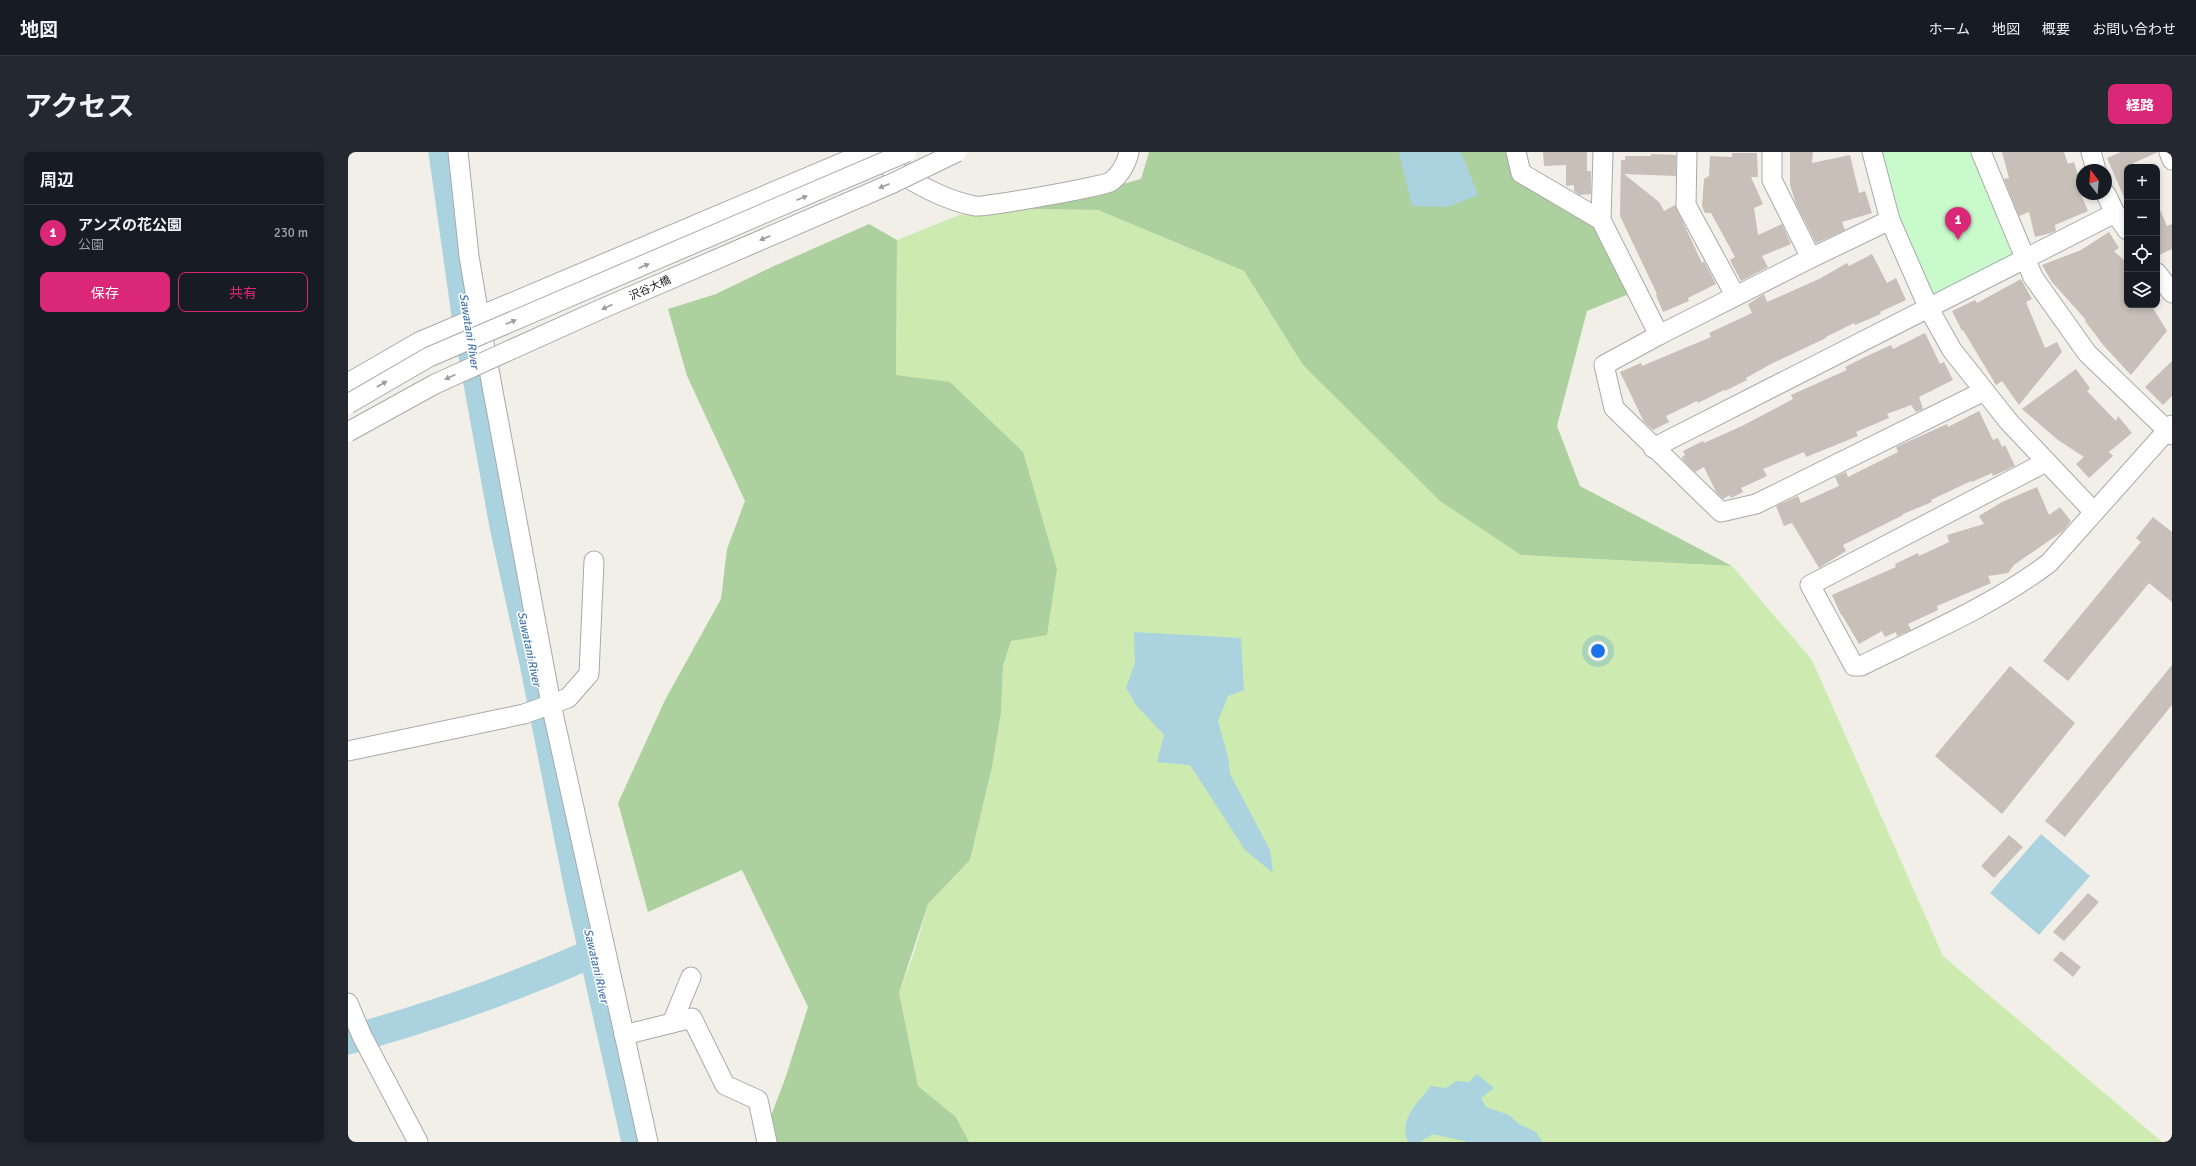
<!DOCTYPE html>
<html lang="ja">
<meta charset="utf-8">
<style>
body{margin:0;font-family:Signika,"Noto Sans JP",sans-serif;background:#242831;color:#f1f3f6}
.controls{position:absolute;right:12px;top:12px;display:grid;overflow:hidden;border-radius:8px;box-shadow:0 2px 6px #0003}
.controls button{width:36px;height:36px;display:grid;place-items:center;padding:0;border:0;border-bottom:1px solid #363941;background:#171b24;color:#f1f3f6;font:20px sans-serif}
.compass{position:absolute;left:1728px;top:12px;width:36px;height:36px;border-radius:50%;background:#171b24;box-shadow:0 2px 6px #0003;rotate:344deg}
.you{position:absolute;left:1250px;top:499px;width:14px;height:14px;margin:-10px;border:3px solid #fff;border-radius:50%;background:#1a73e8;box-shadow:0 0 0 6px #1a73e833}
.badge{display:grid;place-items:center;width:26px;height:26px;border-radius:50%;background:#db2777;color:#fff;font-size:13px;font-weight:700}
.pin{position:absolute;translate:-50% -33px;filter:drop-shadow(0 1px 2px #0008)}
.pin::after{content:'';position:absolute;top:21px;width:14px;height:12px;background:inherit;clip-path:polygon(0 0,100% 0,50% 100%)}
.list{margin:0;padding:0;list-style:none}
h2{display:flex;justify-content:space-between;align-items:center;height:52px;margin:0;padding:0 16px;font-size:17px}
h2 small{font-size:13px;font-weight:400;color:#9ea1a6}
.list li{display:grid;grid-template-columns:26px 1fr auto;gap:12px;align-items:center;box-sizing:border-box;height:56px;padding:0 16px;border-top:1px solid #363941}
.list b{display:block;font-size:15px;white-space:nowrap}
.list p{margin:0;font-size:13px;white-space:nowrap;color:#9ea1a6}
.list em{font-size:13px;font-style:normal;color:#9ea1a6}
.actions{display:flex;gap:8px;padding:12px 16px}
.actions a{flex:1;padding:9px 0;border:1px solid #db2777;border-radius:8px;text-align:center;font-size:14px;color:#db2777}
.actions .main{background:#db2777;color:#fff}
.icon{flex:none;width:22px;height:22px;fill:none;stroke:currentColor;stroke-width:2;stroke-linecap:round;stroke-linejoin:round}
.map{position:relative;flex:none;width:1824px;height:990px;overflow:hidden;border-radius:8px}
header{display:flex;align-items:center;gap:24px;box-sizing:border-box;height:56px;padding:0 20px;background:#171b24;border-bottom:1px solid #363941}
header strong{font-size:19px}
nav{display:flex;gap:22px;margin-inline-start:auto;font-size:14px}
.intro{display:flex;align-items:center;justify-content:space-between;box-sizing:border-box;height:96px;padding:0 24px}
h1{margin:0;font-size:28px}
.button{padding:10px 18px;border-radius:8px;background:#db2777;color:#fff;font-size:14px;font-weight:700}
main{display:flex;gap:24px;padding:0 24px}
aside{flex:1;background:#171b24;border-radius:8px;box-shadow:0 2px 6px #0003}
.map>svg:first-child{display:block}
.grass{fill:#cdebb0}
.forest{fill:#add19e}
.park{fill:#c8facc}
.water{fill:#aad3df}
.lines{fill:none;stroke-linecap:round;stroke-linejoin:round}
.river{stroke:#aad3df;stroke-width:29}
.building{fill:#c7bfb8}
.minor-casing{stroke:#a9a9a9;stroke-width:21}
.minor{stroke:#fff;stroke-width:19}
.minor-bridge-casing{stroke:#a9a9a9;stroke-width:21;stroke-linecap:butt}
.minor-bridge{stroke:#fff;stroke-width:19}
.oneway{fill:#9c9c9c}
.labels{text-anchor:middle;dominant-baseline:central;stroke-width:3;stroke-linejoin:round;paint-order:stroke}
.street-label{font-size:11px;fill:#222;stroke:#fff}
.water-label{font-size:12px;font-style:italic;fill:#4a7aab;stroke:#fff}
</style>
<header>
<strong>地図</strong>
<nav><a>ホーム</a><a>地図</a><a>概要</a><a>お問い合わせ</a></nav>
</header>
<div class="intro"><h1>アクセス</h1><a class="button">経路</a></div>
<main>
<aside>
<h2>周辺<small></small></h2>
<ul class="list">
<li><span class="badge">1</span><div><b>アンズの花公園</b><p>公園</p></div><em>230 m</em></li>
</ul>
<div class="actions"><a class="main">保存</a><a>共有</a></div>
</aside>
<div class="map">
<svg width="1824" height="990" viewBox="0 0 1824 990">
<rect width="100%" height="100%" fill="#f2efe9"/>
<path class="grass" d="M682 57 750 58 896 119 955 213 1173 403 1384 414 1464 508 1595 804 1814 990H621L608 965 570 935 551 841 566 801 580 752 622 708 644 615 653 561 655 514 663 489 548 223 549 88 611 63Z"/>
<g class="forest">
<path d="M801 0H1161L1245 74 1281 142 1239 159 1209 274 1232 334 1384 414 1173 403 1092 349 955 213 896 119 750 58 682 57 793 27Z"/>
<path d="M521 72 549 88 548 223 602 230 675 300 709 417 699 483 663 489 655 514 653 561 644 615 622 708 580 752 551 841 570 934 608 965 621 990H413L437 927 460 855 394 718 300 760 270 651 317 548 373 447 379 397 397 349 339 224 320 157 368 142 426 114Z"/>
</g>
<path class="park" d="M1524 0H1633L1678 107 1581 157Z"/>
<g class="water">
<path d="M1051 0H1113L1130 43 1099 55 1064 54Z"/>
<path d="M786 480 893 486 896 538 880 544 870 569 880 605 882 622 922 698 925 721 897 698 842 613 809 610 816 583 788 553 778 536 787 511Z"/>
<path d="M1693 682 1742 724 1691 783 1642 741Z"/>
<path d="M1129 922 1146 936 1133 946 1138 955 1161 963 1171 972 1188 980 1194 990H1120L1085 982 1072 990H1060C1050 967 1070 951 1083 934L1098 936 1108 929 1121 930Z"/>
</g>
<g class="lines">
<g class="river">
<path d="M95 0 119 170 156 374 186 511 231 737 288 990"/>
<path d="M0 888C84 865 165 836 245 801"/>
</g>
</g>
<g class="building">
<path d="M1195 0H1239V19H1243V42L1231 43 1226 39V33L1218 34V13L1196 14Z"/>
<path d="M1442 0H1465L1464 11 1502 3 1511 41 1517 39 1524 61 1494 70 1497 78 1468 91 1448 52 1442 33Z"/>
<path d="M1654 0H1716L1720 12 1726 10 1732 30 1729 33 1740 59 1707 73 1708 79 1703 81 1687 85 1681 60 1671 64 1656 27 1661 26Z"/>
<path d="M1773 0H1810L1779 14V52L1759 6Z"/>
<path d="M1384 1H1409L1410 25H1403L1415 52 1406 56 1410 83 1434 72 1443 92 1414 104 1420 115 1393 129 1382 108 1387 105 1363 61H1357L1354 54 1356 27 1361 24 1362 4 1384 5Z"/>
<path d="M1303 2 1328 3V24L1276 22 1311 50 1316 59 1327 53 1354 111 1356 109 1368 132 1340 146 1341 149 1315 160 1308 143 1309 142 1272 64 1273 8H1277V4H1303Z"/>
<path d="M1809 51 1819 74 1824 72V97L1809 104Z"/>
<path d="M1761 80 1771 96 1766 99 1779 111V153H1803L1819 179 1783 223 1756 194 1737 169 1738 168 1704 130 1694 113 1733 98Z"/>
<path d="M1524 102 1539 131 1548 126 1558 148 1532 160 1533 162 1507 173 1506 171 1478 185V186L1423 212 1398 226 1399 228 1377 239 1376 238 1350 251 1349 249 1318 264 1321 270 1305 278 1296 270 1272 220 1293 211 1294 214 1363 185 1361 181 1404 161 1400 152 1416 142 1419 150 1471 127 1499 111 1501 114Z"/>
<path d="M1673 127 1684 147 1678 150 1697 196 1709 190 1714 200 1671 253 1654 229 1648 233 1615 178 1614 179 1604 159 1627 148 1629 151Z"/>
<path d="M1577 181 1592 212 1596 210 1605 228 1571 245 1575 257 1568 260 1563 253 1539 262 1541 266 1508 280 1510 284 1458 305 1456 300 1415 317 1419 324 1393 336 1395 340 1383 346 1382 343 1375 347 1368 340 1356 315 1347 320 1335 308 1334 305 1337 303 1335 299 1355 289 1356 291 1394 274 1445 247 1443 243 1499 218 1497 215 1519 204 1543 193 1545 197Z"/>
<path d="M1824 209V244L1815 253 1797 235Z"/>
<path d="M1728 217 1742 236 1739 239 1768 269 1770 264 1784 281 1761 300 1765 304 1741 326 1728 312 1736 305 1710 288 1674 257Z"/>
<path d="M1631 259 1645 288 1650 286 1654 295 1657 293 1667 314 1645 324 1644 321 1624 330 1623 329 1583 348 1584 350 1555 362V363L1495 393 1498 399 1471 416 1444 371 1436 374 1428 354 1450 344 1453 351 1491 334 1487 325 1498 320 1500 325 1550 300 1548 295 1599 272 1600 275Z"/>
<path d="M1689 335 1701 363 1712 355 1723 369 1715 379 1666 413 1660 421 1640 424 1643 431 1589 454 1590 458 1560 472 1563 478 1549 484 1548 480 1537 485 1534 479 1511 492 1494 463H1493L1484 443 1548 415 1547 412 1570 401 1571 404 1601 390 1599 383 1636 372 1631 364 1654 350Z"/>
<path d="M1805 365 1824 380V450L1801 431 1720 529 1695 509 1793 390 1788 386Z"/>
<path d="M1824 513V553L1717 685 1697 669Z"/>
<path d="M1662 514 1727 571 1654 662 1587 604Z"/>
<path d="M1661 683 1675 695 1646 726 1633 714Z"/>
<path d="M1740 741 1751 750 1716 789 1705 780Z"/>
<path d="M1713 799 1733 815 1725 825 1705 808Z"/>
</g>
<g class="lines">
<defs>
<g id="minor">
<path d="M110 0 121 104 131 164 203 552 300 990"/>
<path d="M1168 0 1173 21 1253 68 1311 183 1256 213 1266 256 1373 360 1408 352 1636 239"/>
<path d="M1339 0 1338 53 1387 143"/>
<path d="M1424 0V28L1463 106 1542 68"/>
<path d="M1524 0 1542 68 1581 157 1604 198 1661 270 1746 360"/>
<path d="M1633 0 1685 125 1739 201 1824 283"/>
<path d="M1743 0 1748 18"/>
<path d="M1821 0 1824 8"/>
<path d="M523 4C555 23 589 47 627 54 635 56 756 34 762 30 772 24 779 10 781 0"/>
<path d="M1758 42 1767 61 1779 78"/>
<path d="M1253 68 1255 0"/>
<path d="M1809 121 1824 141"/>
<path d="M1311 183 1463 106"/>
<path d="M0 231 71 190 517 1"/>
<path d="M1305 296 1767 61"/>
<path d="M1698 310 1462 433 1506 514H1513C1577 482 1644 454 1701 411L1824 273"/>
<path d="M0 599 176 562 220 546 241 522 246 409"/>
<path d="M0 851 14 884 70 990"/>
<path d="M324 871 343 825"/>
<path d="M276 883 344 866 377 933 410 948 419 990"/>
</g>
</defs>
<use href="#minor" class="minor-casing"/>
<use href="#minor" class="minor"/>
<defs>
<g id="minor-bridge">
<path d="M0 252 81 205 559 0"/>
<path d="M0 280 87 232 251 158 545 31 609 0"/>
</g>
</defs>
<use href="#minor-bridge" class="minor-bridge-casing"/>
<use href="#minor-bridge" class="minor-bridge"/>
</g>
<defs><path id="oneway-solid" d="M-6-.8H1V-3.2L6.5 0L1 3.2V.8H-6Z"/></defs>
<g class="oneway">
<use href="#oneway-solid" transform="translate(536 34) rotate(157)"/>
<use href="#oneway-solid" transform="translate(454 46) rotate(-23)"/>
<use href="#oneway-solid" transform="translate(417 86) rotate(157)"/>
<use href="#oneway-solid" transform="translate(296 114) rotate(-23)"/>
<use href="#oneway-solid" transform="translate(259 155) rotate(156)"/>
<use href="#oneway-solid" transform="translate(163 170) rotate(-23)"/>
<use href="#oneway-solid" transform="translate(102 225) rotate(156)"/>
<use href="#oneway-solid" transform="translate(34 232) rotate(-30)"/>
</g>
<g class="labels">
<g class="street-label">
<text transform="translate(302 136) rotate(-24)">沢谷大橋</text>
</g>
<g class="water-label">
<text transform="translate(121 179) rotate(81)">Sawatani River</text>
<text transform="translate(181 497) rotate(78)">Sawatani River</text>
<text transform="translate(248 814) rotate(77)">Sawatani River</text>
</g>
</g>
</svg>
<div class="controls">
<button>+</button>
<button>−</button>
<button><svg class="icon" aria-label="locate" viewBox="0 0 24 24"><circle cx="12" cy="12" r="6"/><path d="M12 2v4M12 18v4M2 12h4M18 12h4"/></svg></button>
<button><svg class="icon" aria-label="layers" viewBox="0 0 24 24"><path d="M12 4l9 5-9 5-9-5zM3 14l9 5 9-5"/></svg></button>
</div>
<svg class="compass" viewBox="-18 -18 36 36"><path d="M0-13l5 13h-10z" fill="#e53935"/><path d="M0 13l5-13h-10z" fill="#9ea1a6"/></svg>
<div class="you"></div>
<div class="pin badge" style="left:1610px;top:88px">1</div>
</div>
</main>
